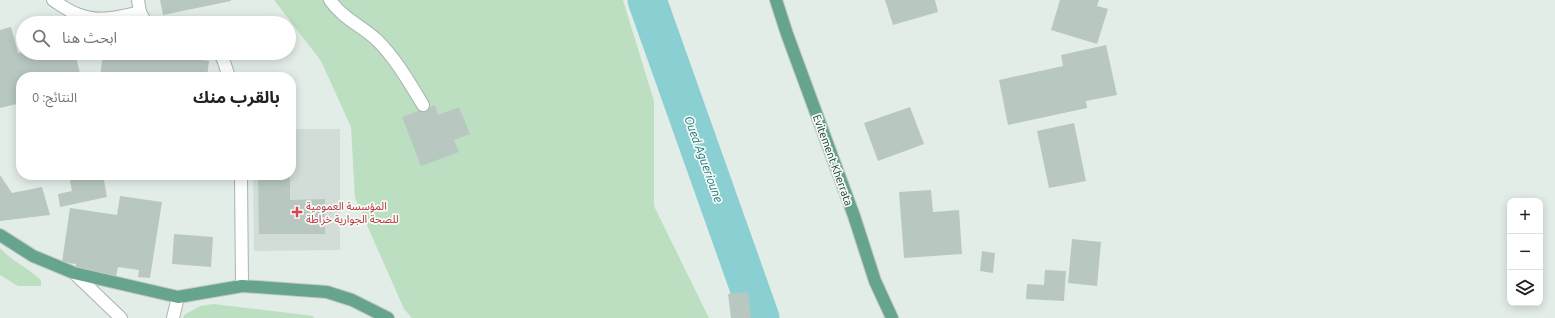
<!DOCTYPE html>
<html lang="ar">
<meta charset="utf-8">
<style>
body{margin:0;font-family:Ubuntu,"Noto Sans Arabic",sans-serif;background:#f2f2f2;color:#222;direction:rtl}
.controls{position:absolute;right:12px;bottom:12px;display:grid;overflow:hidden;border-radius:8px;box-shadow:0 2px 10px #0003}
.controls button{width:36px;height:36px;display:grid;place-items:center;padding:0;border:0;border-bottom:1px solid #e0e0e0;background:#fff;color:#222;font:20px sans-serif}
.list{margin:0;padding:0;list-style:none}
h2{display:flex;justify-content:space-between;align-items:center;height:52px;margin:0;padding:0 16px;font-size:17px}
h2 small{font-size:13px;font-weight:400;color:#767676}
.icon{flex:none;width:22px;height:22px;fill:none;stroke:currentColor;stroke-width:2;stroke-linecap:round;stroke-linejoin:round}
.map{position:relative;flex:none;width:1555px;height:318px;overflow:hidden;direction:ltr}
.search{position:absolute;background:#fff;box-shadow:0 2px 10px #0003;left:16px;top:16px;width:280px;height:44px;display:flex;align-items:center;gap:10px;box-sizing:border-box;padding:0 14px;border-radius:22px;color:#767676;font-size:15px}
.panel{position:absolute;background:#fff;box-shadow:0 2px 10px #0003;left:16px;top:72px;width:280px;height:108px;border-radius:16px;direction:rtl}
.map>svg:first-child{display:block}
.built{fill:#d1ddd6}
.green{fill:#bcdfc1}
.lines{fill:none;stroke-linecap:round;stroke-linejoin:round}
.river{stroke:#8ad0d3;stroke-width:39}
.building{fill:#b8c8c0}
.minor-casing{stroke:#a5b5ae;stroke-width:14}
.major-casing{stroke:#c1c9c6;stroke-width:14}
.minor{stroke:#fff;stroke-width:12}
.major{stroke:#67a48d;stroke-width:12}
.health-dot{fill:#e0444e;stroke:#f4faf6;stroke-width:1.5}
.labels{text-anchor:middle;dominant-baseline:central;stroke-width:3.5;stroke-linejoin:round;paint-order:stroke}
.street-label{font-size:11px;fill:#223f34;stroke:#f4faf6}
.health-label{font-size:11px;fill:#be3a42;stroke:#f4faf6;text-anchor:start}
.water-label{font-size:12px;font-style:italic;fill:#1b777d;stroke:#f4faf6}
</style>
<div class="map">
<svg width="1555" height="318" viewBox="0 0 1555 318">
<rect width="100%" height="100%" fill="#e3ede8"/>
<path class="built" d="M299 129H340V250L254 251 253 175H291V131Z"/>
<g class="green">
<path d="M274 0H623L654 101V206L709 318H412L404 309 355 198 351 127 321 61Z"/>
<path d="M0 248C12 261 28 268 41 280V286H18L0 275Z"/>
<path d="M213 304 314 316 313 318H183L184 315 200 306Z"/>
</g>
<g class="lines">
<path class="river" d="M647 0 760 318"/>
</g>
<g class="building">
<path d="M160 0H231V1L163 15Z"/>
<path d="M885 0H935L938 12 893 25Z"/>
<path d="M1060 0H1099L1097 6 1108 9 1097 44 1051 30Z"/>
<path d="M11 27 18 53 23 52V53H75L81 77H21V103L0 108V30Z"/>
<path d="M1106 45 1117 95 1086 101 1087 108 1008 125 999 80 1063 66 1061 55Z"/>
<path d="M103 53H157L209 61 207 77H100Z"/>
<path d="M435 105 438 115 459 107 470 134 454 140 459 152 421 166 402 117Z"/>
<path d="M910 107 924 144 878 161 864 123Z"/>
<path d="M1074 123 1086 181 1049 188 1037 131Z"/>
<path d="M0 175 12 193 42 187 50 215 0 221Z"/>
<path d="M69 175H103L107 197 60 207 58 194 72 191Z"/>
<path d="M174 175H194V179Z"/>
<path d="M258 175H290V200L325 199V234H259Z"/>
<path d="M931 190 933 212 959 210 962 254 904 258 899 192Z"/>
<path d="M120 196 162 202 150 278 138 277 139 270 118 267 116 277 75 270 76 264 62 262 70 208 117 215Z"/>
<path d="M174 234 213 237 211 267 172 264Z"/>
<path d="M1072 239 1101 242 1097 286 1068 283Z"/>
<path d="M982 251 995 253 993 273 980 271Z"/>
<path d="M1045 270 1066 271 1064 301 1026 299 1027 284 1044 285Z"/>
<path d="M748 292 751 318H731L728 294Z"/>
</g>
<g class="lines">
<defs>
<g id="minor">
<path d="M53 0C61 5 68 11 77 14 98 23 120 17 140 12"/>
<path d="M138 0 140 12 146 23"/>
<path d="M330 0C342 18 362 26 377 40 396 59 409 82 423 105"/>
<path d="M219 53 223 59 229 77"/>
<path d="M241 175 242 286"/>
<path d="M74 273 121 318"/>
<path d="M173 318 178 297"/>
</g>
<g id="major">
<path d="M776 0 787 34 854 216 875 281 892 318"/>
<path d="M0 235 33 256 74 273 178 297 242 286 327 292 352 300 388 318"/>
</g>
</defs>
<use href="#minor" class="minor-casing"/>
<use href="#major" class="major-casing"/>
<use href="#minor" class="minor"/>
<use href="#major" class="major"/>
</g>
<path class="health-dot" d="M295 206h4v4h4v4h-4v4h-4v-4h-4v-4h4z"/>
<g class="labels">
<g class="street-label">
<text transform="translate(833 160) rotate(70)">Evitement Kherrata</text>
</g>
<g class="health-label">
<text x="306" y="206">المؤسسة العمومية<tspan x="306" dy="13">للصحة الجوارية خراطة</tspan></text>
</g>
<g class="water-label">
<text transform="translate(704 159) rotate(70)">Oued Aguerioune</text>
</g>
</g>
</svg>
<div class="controls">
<button>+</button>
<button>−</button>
<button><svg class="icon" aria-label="layers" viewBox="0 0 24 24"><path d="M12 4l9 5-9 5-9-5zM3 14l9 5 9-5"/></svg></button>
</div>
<div class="search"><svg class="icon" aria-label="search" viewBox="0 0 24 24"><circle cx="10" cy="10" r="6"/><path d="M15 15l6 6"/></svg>ابحث هنا</div>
<section class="panel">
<h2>بالقرب منك<small>النتائج: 0</small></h2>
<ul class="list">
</ul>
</section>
</div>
